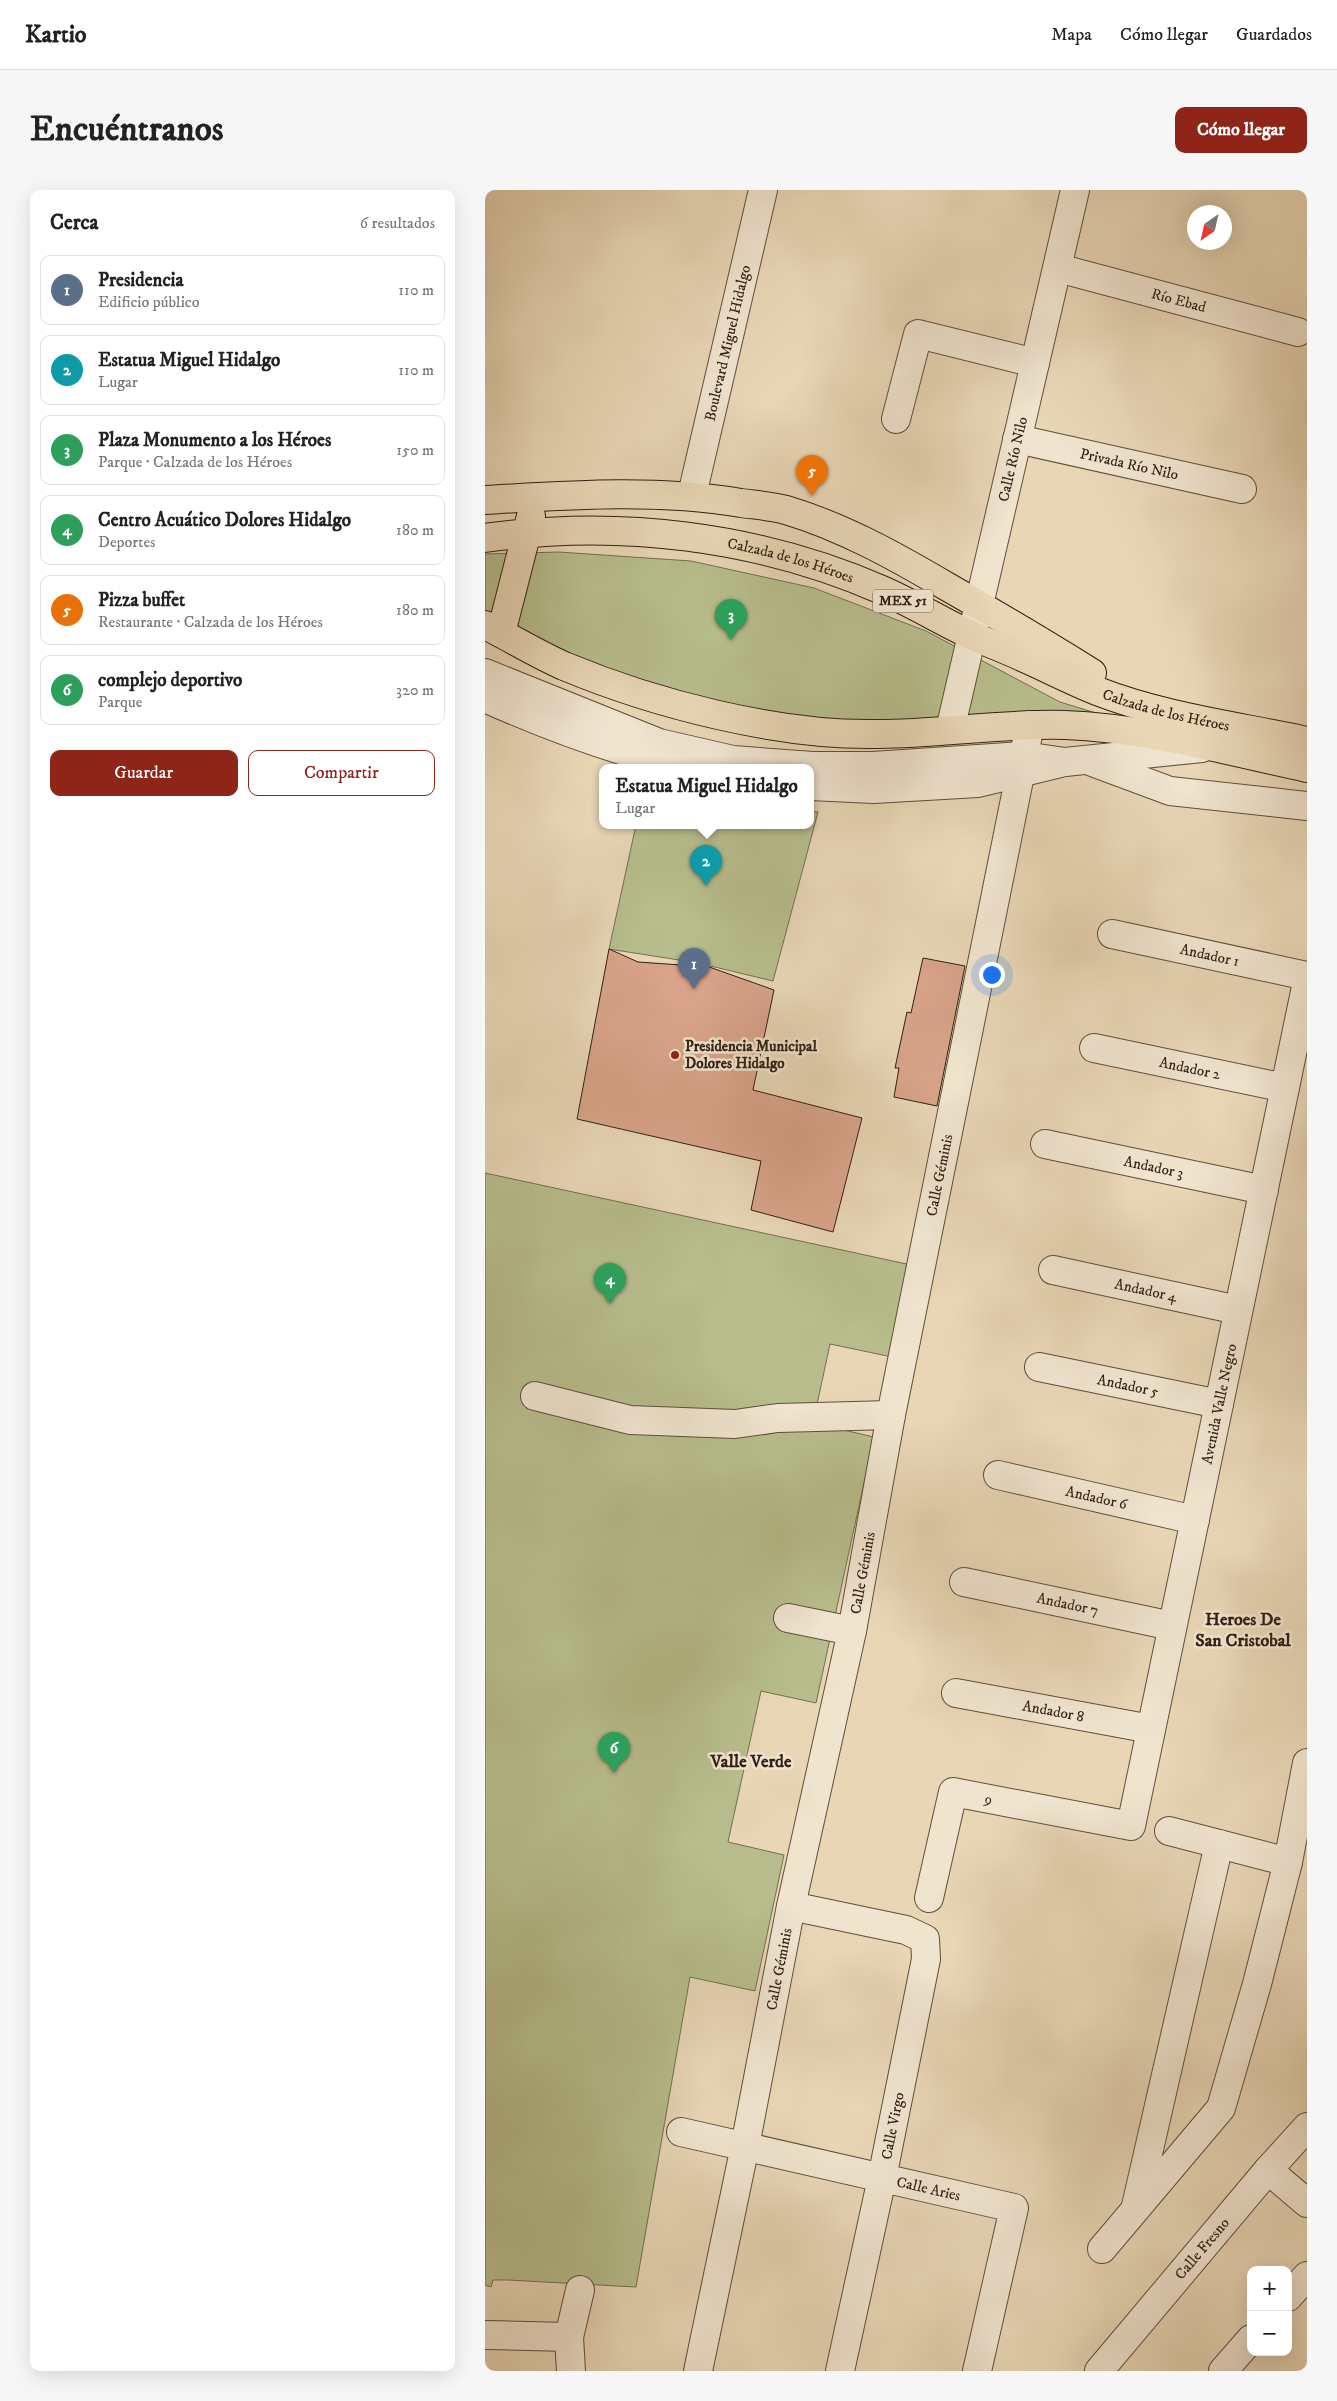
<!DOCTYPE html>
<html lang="es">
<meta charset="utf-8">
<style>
body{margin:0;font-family:"IM FELL DW Pica",serif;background:#f6f6f6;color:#222}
.controls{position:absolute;right:15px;bottom:15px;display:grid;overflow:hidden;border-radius:10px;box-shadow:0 5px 20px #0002}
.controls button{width:45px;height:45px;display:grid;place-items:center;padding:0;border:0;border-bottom:1px solid #e0e0e0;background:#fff;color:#222;font:25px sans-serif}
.compass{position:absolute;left:702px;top:15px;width:45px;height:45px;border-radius:50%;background:#fff;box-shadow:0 5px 20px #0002;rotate:214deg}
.you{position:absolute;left:506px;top:784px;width:18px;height:18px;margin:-12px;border:4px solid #fff;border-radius:50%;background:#1a73e8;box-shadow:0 0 0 8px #1a73e833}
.badge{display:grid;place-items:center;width:32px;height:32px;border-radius:50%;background:#8f2418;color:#fff;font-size:16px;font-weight:700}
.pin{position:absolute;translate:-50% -41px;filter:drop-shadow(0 1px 2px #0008)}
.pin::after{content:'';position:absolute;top:26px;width:18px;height:15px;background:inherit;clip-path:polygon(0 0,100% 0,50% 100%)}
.popup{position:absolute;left:114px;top:574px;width:215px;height:65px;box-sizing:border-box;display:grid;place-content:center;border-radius:10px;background:#fff;filter:drop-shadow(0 1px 4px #0005);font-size:16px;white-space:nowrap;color:#767676}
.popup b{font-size:19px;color:#222}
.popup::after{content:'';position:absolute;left:50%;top:100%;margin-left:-10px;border:10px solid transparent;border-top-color:#fff}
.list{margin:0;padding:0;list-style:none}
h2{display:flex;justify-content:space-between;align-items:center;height:65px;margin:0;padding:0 20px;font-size:21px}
h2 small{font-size:16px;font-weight:400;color:#767676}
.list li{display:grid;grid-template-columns:32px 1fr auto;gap:15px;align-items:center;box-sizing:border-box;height:70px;margin:0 10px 10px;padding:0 10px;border:1px solid #e0e0e0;border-radius:10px}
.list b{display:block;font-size:19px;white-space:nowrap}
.list p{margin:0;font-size:16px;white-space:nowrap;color:#767676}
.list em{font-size:16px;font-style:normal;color:#767676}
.actions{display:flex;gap:10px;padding:15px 20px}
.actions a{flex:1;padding:11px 0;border:1px solid #8f2418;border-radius:10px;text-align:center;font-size:18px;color:#8f2418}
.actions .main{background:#8f2418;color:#fff}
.map{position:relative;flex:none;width:822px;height:2181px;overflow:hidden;border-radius:10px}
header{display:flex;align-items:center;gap:30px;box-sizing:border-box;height:70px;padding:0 25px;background:#fff;border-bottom:1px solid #e0e0e0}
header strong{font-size:24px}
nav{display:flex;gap:28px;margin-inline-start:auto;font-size:18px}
.intro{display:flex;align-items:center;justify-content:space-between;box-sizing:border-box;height:120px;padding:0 30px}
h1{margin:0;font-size:35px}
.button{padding:12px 22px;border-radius:10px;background:#8f2418;color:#fff;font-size:18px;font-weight:700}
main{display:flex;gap:30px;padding:0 30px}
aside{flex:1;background:#fff;border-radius:10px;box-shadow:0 5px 20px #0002}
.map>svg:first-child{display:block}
.green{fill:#b7bd8c;stroke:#746e4f}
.building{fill:#d8a389;stroke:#312012}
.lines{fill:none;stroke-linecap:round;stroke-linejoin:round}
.minor-casing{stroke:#5f4e3b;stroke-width:30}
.major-casing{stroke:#312012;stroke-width:30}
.minor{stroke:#f0e4cf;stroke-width:28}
.major{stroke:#e8d6b5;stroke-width:28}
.poi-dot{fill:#8f2418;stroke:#f0e4cf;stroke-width:2}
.labels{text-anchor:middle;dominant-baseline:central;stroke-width:5;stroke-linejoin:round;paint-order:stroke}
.shield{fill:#f0e4cf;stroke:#6a5b4b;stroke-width:1}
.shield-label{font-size:14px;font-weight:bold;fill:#312012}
.street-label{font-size:15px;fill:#312012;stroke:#f0e4cf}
.poi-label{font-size:15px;font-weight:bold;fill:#312012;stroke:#f0e4cf;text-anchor:start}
.quarter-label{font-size:18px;font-weight:bold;fill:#312012;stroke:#f0e4cf}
</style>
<header>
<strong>Kartio</strong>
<nav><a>Mapa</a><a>Cómo llegar</a><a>Guardados</a></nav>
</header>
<div class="intro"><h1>Encuéntranos</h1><a class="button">Cómo llegar</a></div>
<main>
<aside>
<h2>Cerca<small>6 resultados</small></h2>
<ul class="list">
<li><span class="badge" style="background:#5c6f8a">1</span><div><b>Presidencia</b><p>Edificio público</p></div><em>110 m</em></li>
<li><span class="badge" style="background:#0f9aa8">2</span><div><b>Estatua Miguel Hidalgo</b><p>Lugar</p></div><em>110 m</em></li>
<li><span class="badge" style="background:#2e9e5b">3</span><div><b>Plaza Monumento a los Héroes</b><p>Parque · Calzada de los Héroes</p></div><em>150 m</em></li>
<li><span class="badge" style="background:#2e9e5b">4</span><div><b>Centro Acuático Dolores Hidalgo</b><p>Deportes</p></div><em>180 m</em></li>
<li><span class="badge" style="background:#e8710a">5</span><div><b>Pizza buffet</b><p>Restaurante · Calzada de los Héroes</p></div><em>180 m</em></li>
<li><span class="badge" style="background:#2e9e5b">6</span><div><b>complejo deportivo</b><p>Parque</p></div><em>320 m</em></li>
</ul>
<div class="actions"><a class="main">Guardar</a><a>Compartir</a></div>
</aside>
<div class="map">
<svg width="822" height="2181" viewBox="0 0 822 2181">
<rect width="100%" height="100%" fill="#e8d6b5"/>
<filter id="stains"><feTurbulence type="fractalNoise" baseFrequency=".004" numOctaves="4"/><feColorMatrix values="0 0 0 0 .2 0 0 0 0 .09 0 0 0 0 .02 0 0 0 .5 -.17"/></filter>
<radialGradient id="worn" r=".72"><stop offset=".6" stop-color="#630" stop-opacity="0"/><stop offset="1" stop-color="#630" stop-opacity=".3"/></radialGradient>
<g class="green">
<path d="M74 362 206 371 329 398 441 441 575 512 670 541 469 537 254 524 80 472 0 432V364Z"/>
<path d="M325 621 333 622 288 791 213 773 124 759 151 635H325Z"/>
<path d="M0 983 431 1076 412 1168 345 1154 328 1233 389 1247 331 1513 276 1501 243 1652 299 1665 270 1801 205 1787 151 2097 23 2090H8L6 2097 0 2095Z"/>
</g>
<g class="building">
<path d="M124 759 153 772 196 775 213 773 289 800 268 900 377 928 348 1042 266 1020 276 971 92 929Z"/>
<path d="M438 768 480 776 452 916 409 907 414 878H410L422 822 426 823Z"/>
</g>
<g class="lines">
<defs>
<g id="minor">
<path id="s1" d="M573 78 813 142"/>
<path d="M411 229 433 144 550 173"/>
<path id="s2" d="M532 249 757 299"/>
<path id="s3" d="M207 305 278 0"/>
<path d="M0 483 174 553 248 570 328 576H388L539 566 580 572"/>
<path d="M0 508C65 537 131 562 200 577"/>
<path id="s4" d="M465 540 590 0"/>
<path d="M607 572 685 601 822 616"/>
<path d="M325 596 389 599 493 593 580 572 717 558"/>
<path id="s5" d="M627 744 822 786"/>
<path id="s6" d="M609 858 800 898"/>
<path id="s7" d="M560 954 779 1000"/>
<path id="s8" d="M568 1080 753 1120"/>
<path id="s9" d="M554 1177 734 1214"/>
<path d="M50 1206 145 1230 250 1234 293 1228 406 1225"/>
<path id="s10" d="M513 1285 710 1330"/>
<path id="s11" d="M479 1392 687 1436"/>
<path d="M303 1428 367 1441"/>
<path id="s12" d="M471 1503 666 1539"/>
<path d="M684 1641 803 1672"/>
<path id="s13" d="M444 1708 468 1602 646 1636 822 792"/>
<path d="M306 1716 421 1740 440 1749 441 1769 397 1988 355 2181"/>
<path id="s14" d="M196 1942 529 2018 492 2181"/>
<path d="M783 1980 822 2013"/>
<path d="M651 2016 734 1654"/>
<path d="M617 2059 736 1918 772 1794 803 1672 822 1573"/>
<path d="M803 2107 822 2086"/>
<path d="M0 2145 84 2147 86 2181"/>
<path d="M84 2147 95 2100"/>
<path id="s15" d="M213 2181 260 1956 306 1716 367 1441 406 1225 545 535"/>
<path id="s16" d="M614 2181 783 1980 822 1937"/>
<path d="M738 2181 766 2149"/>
</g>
<g id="major">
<path d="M0 310C86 305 171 299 256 313 271 315 287 316 301 320 358 337 410 366 461 396 510 424 559 453 607 483"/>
<path id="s17" d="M0 348C134 329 273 346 397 400 427 413 456 431 486 445 503 453 520 459 537 467 562 478 587 491 612 501 679 527 752 536 822 551"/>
<path d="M0 435C26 448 52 464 79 476 170 514 294 546 393 544 455 544 517 533 580 535 661 538 743 561 822 578"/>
<path d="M16 443 46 326"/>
</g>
</defs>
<use href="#minor" class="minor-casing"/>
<use href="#major" class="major-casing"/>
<use href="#minor" class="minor"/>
<use href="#major" class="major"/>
</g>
<circle class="poi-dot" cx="190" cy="865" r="5"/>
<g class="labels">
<rect class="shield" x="388" y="399.5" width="60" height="23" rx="4"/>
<g class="shield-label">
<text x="418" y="411">MEX 51</text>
</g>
<g class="street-label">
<text stroke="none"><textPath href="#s1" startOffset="125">Río Ebad</textPath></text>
<text stroke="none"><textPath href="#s3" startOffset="156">Boulevard Miguel Hidalgo</textPath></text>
<text stroke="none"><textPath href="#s4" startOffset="278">Calle Río Nilo</textPath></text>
<text stroke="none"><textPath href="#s2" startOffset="115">Privada Río Nilo</textPath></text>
<text stroke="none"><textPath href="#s17" startOffset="309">Calzada de los Héroes</textPath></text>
<text stroke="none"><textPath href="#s17" startOffset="715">Calzada de los Héroes</textPath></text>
<text stroke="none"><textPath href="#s5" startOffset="100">Andador 1</textPath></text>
<text stroke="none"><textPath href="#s6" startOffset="98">Andador 2</textPath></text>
<text stroke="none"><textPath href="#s7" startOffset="111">Andador 3</textPath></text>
<text stroke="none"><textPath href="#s15" startOffset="1220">Calle Géminis</textPath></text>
<text stroke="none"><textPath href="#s8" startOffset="95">Andador 4</textPath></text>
<text stroke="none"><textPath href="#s9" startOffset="91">Andador 5</textPath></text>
<text stroke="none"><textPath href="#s13" startOffset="721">Avenida Valle Negro</textPath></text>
<text stroke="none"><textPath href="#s10" startOffset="101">Andador 6</textPath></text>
<text stroke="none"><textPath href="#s15" startOffset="815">Calle Géminis</textPath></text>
<text stroke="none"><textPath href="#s11" startOffset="106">Andador 7</textPath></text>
<text stroke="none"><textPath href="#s12" startOffset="99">Andador 8</textPath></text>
<text stroke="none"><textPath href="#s13" startOffset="145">9</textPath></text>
<text stroke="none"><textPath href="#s15" startOffset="410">Calle Géminis</textPath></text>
<text transform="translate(408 1936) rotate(-79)">Calle Virgo</text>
<text stroke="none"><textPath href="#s14" startOffset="254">Calle Aries</textPath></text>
<text stroke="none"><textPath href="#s16" startOffset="160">Calle Fresno</textPath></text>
</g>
<g class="poi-label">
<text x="200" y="856">Presidencia Municipal<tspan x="200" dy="17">Dolores Hidalgo</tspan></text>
</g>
<g class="quarter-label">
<text x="758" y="1430">Heroes De<tspan x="758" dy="21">San Cristobal</tspan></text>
<text x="266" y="1572">Valle Verde</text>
</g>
</g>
<rect width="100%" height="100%" filter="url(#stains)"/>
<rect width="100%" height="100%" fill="url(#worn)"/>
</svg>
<div class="controls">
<button>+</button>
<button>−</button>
</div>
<svg class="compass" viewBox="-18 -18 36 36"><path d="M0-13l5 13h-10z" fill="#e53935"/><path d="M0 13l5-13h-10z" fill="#767676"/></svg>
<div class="you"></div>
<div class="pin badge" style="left:209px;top:799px;background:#5c6f8a">1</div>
<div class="pin badge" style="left:221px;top:696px;background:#0f9aa8">2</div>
<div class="popup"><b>Estatua Miguel Hidalgo</b>Lugar</div>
<div class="pin badge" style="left:246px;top:450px;background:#2e9e5b">3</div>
<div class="pin badge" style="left:125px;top:1114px;background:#2e9e5b">4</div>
<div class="pin badge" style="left:327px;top:306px;background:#e8710a">5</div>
<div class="pin badge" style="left:129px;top:1583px;background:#2e9e5b">6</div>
</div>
</main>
